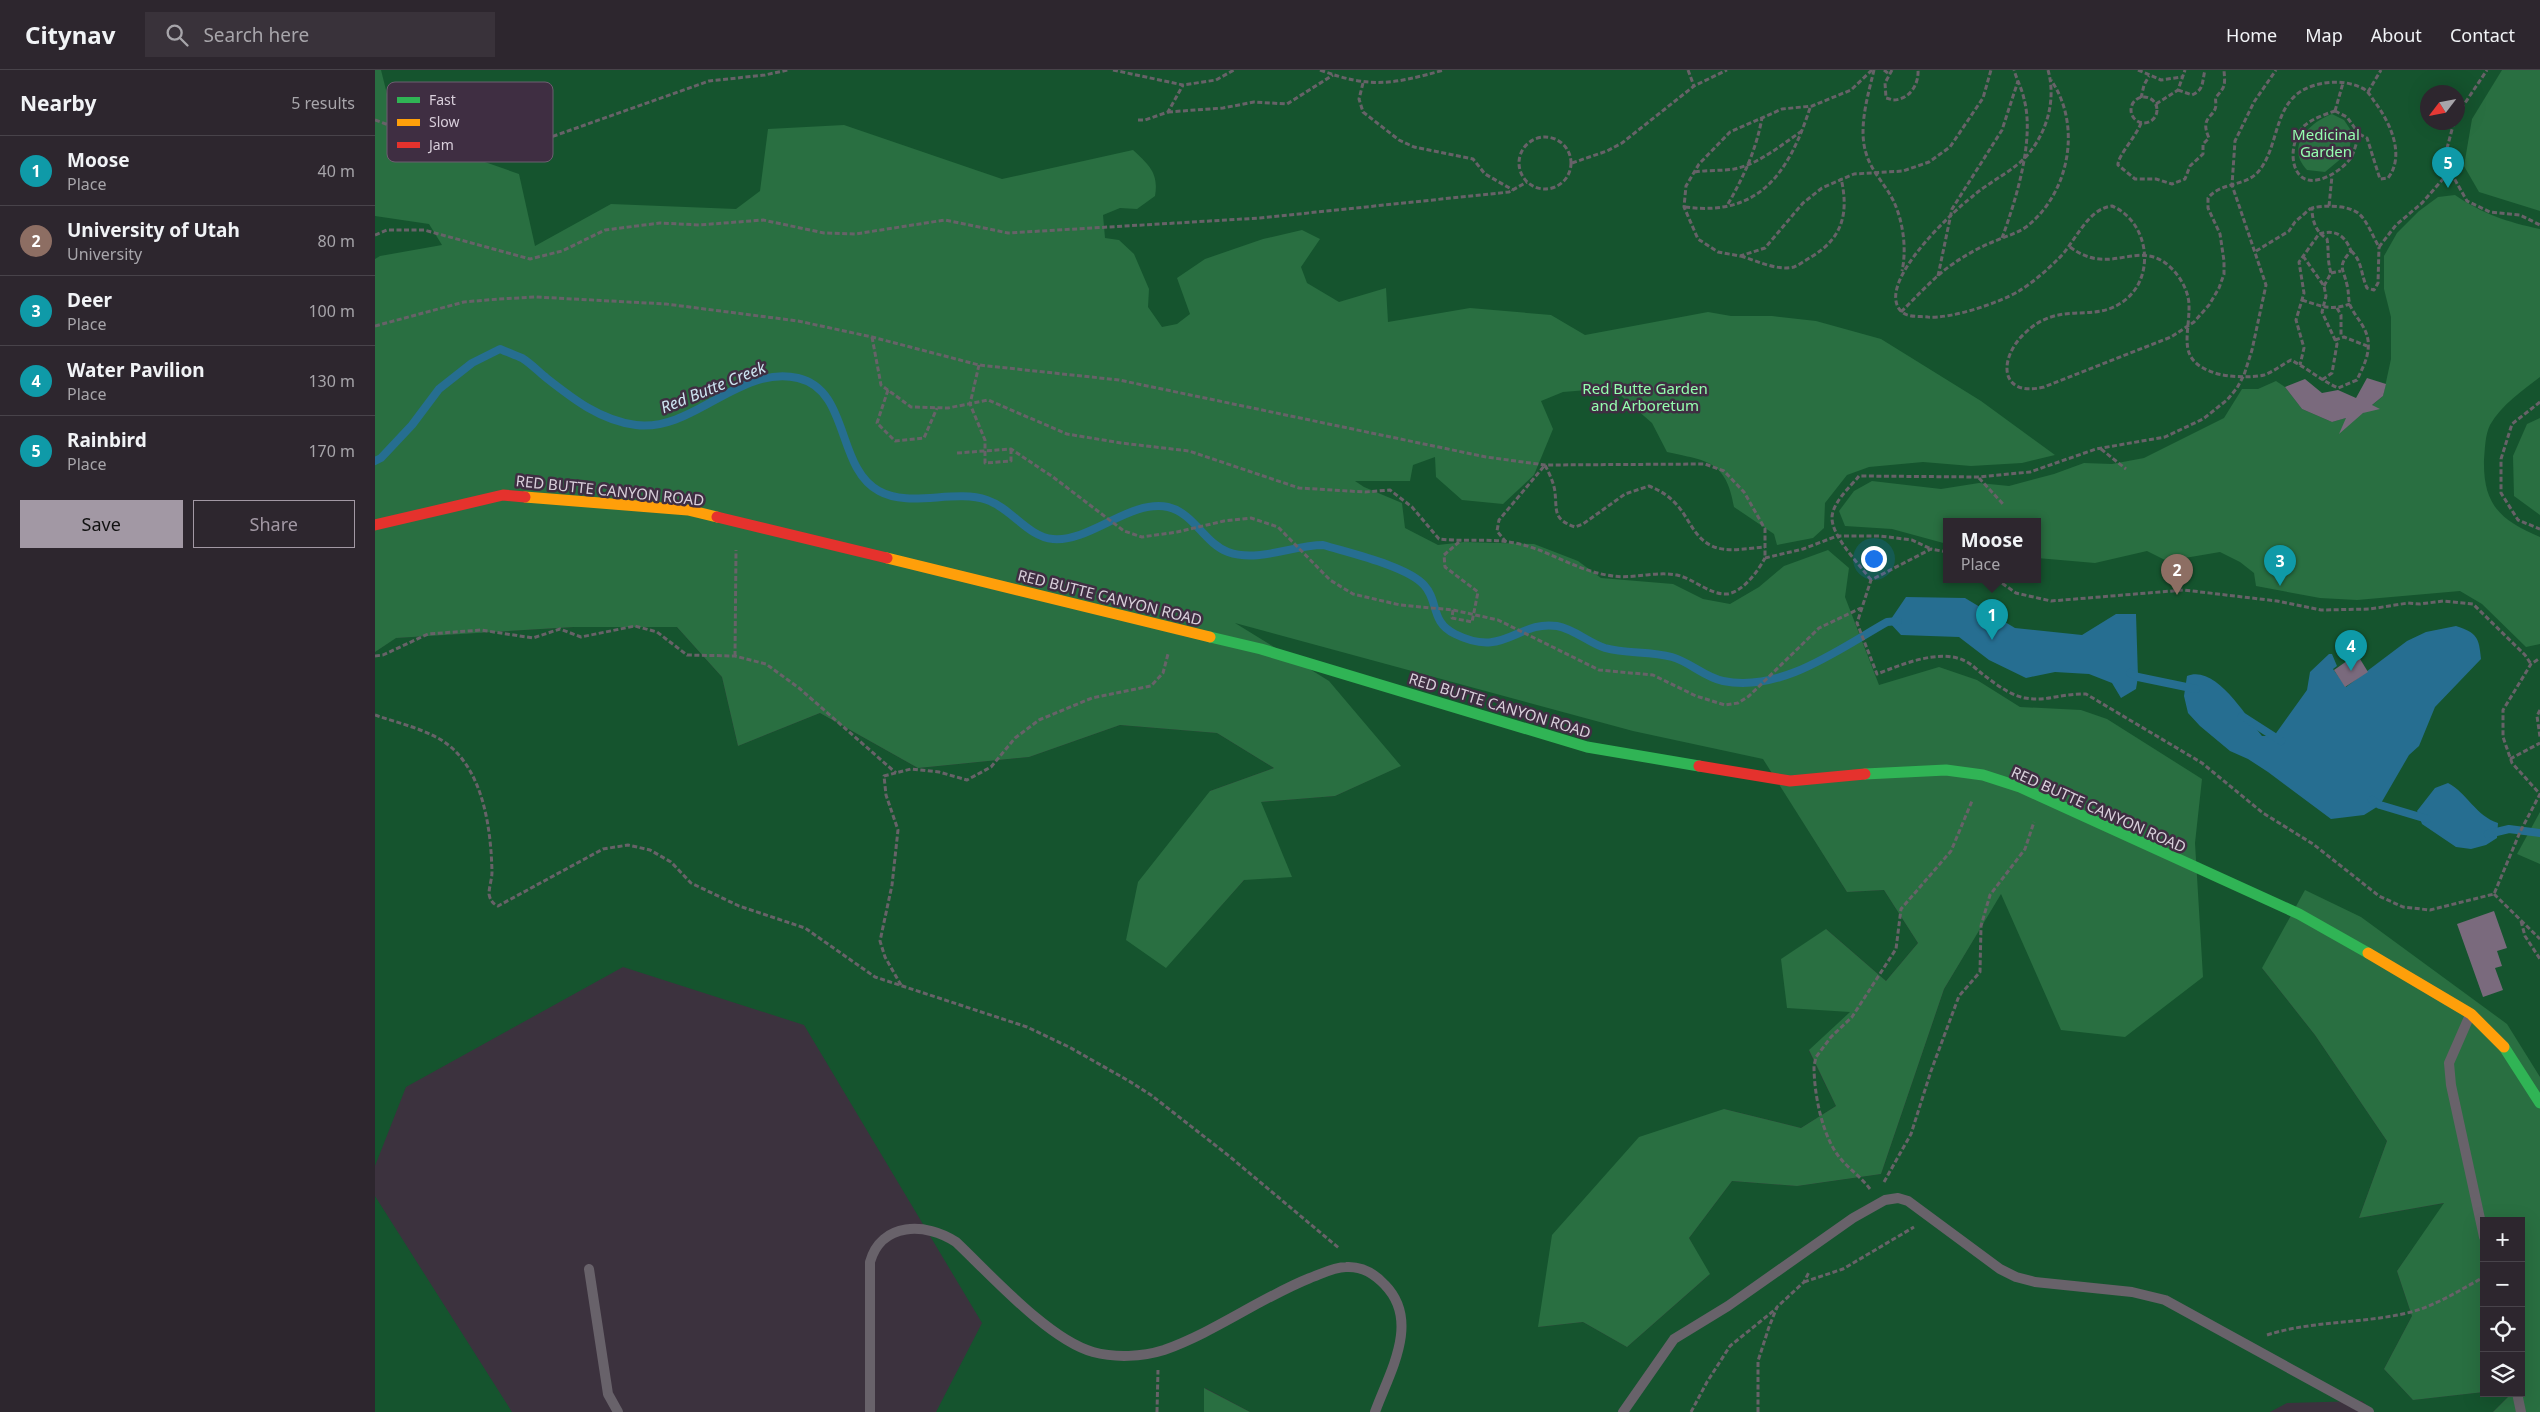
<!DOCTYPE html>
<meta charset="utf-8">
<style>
body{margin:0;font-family:"Noto Sans",sans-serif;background:#39323a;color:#f1f3f6}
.controls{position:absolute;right:15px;bottom:15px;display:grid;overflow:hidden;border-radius:0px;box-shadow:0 5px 20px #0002}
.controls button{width:45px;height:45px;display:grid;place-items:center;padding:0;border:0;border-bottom:1px solid #48434a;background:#2d262e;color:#f1f3f6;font:25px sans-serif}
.compass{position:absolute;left:2045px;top:15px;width:45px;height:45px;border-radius:50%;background:#2d262e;box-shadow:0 5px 20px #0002;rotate:238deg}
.you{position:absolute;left:1498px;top:488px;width:18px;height:18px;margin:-12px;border:4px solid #fff;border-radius:50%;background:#1a73e8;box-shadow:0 0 0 8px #1a73e833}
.badge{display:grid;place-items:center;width:32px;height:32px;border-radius:50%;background:#a298a4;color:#fff;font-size:16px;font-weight:700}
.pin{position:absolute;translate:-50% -41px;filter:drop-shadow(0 1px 2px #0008)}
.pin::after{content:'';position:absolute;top:26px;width:18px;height:15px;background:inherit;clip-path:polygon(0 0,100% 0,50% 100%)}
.popup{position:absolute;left:1568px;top:448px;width:98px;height:65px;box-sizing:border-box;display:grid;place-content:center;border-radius:0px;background:#2d262e;filter:drop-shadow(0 1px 4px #0005);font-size:16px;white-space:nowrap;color:#a7a5aa}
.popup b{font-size:19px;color:#f1f3f6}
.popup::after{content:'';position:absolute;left:50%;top:100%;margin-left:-10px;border:10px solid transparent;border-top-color:#2d262e}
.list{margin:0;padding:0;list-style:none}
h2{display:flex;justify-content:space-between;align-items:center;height:65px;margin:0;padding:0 20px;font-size:21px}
h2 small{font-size:16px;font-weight:400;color:#a7a5aa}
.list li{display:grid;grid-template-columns:32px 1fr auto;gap:15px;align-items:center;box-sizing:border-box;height:70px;padding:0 20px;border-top:1px solid #48434a}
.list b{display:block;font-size:19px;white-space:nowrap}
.list p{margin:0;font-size:16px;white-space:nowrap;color:#a7a5aa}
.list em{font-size:16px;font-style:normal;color:#a7a5aa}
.actions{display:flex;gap:10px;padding:15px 20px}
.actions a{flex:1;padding:11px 0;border:1px solid #a298a4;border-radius:0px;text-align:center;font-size:18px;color:#a298a4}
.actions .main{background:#a298a4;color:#111}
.icon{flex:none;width:28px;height:28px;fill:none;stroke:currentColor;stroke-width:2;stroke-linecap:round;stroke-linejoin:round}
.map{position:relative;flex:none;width:2165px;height:1342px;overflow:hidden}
header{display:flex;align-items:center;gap:30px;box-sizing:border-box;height:70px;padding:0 25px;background:#2d262e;border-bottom:1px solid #48434a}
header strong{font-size:24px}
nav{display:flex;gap:28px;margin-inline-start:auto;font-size:18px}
.search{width:350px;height:45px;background:#39323a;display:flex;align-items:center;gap:12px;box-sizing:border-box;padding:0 18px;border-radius:0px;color:#a7a5aa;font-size:19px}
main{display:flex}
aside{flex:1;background:#2d262e}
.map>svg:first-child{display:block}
.green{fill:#15542e;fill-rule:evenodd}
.forest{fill:#296f41}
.water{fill:#266e91}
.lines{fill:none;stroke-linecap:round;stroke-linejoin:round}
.stream{stroke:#266e91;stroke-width:8}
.building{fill:#7a6a7d}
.path{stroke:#676268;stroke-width:3;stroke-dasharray:5 2.5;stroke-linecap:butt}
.lane{stroke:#68626a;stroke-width:10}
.fast{stroke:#30b455;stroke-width:11}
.slow{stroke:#ff9f0a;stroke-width:11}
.jam{stroke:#e5322d;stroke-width:11}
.labels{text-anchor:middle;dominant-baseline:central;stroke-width:5;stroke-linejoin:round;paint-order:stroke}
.park-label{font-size:15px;fill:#95ffaf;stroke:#3f2e42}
.street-label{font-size:15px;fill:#d9cfdb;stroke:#3f2e42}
.water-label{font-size:16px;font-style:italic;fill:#cde4f1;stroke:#3f2e42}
.key{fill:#3f2e42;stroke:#6d5e70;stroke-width:1}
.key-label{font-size:14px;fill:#d9cfdb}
</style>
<header>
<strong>Citynav</strong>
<div class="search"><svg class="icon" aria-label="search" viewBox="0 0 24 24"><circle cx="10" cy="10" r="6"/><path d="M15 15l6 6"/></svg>Search here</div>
<nav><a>Home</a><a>Map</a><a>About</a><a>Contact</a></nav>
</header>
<main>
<aside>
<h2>Nearby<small>5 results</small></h2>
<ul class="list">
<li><span class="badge" style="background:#0f9aa8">1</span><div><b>Moose</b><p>Place</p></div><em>40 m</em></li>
<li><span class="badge" style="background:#8d6e63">2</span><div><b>University of Utah</b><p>University</p></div><em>80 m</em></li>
<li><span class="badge" style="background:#0f9aa8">3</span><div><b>Deer</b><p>Place</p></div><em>100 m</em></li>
<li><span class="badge" style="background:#0f9aa8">4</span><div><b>Water Pavilion</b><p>Place</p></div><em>130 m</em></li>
<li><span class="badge" style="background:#0f9aa8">5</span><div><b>Rainbird</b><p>Place</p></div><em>170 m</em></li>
</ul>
<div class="actions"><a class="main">Save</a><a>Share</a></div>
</aside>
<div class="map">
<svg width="2165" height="1342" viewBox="0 0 2165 1342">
<rect width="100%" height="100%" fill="#3c323e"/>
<g class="green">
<path d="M0 0H2165V1007L2156 994 1887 898 1940 965 2012 1071 1984 1148 2070 1133 2022 1201 2037 1246 2009 1299 2038 1330 2109 1322 2137 1323 2118 1342H1999L1987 1331 1912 1333 1895 1342H875L830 1318 829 1342H561L607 1253 429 955 248 897 31 1017 0 1096V582L20 568 199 557H302L347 607 363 676 445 643 543 698 654 687 745 655 842 663 899 698 835 721 791 897 869 810 885 732 960 726 1025 696 0 428ZM2052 22H2082V52H2052ZM1572 451H1662V509H1572ZM1389 689 1828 907 1626 823 1569 919 1506 1104 1422 1116 1357 1111 1314 1168 1334 1205 1252 1277 1208 1252 1164 1257 1349 1039 1426 1058 1461 1036 1434 981 1476 942 1451 859 1511 911 1543 873 1509 820 1472 822Z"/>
<path d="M0 1126 137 1342H0Z"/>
</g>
<g class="forest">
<path d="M0 0H6L24 72 61 75 144 104 160 176 236 134 361 139 385 121 393 59 469 55 627 109 758 80C774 95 784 103 780 126L762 139 745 138 728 145 730 168 744 170 759 184 774 219 773 237 787 257 802 254 815 244 802 208 830 189 888 169 927 160 945 169 926 197 932 213 964 232 1011 218 1013 252 1095 238 1176 245 1210 265 1333 242 1356 246H1397L1441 251 1506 269 1606 331 1680 385 1647 393 1596 396 1548 392 1494 397 1472 405 1450 433 1449 458 1438 468 1402 475 1399 464 1359 437C1351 390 1332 391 1292 382L1277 353 1237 318 1188 322 1166 331 1178 359 1159 405 1128 434 1087 430 1061 407 1060 387 1038 395 1035 411H980L989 417 1027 433 1030 458 1063 475 1089 472 1159 474 1203 491 1226 508 1298 514 1328 529 1355 534 1384 517 1409 496 1453 480 1474 498 1470 527 1504 615 1564 597 1602 610 1645 637 1706 640 1732 649 1827 709 1820 773 1828 907 1750 967 1686 960 1626 824 1569 919 1506 1104 1422 1116 1357 1111 1314 1168 1335 1204 1252 1277 1208 1252 1163 1257 1177 1165 1264 1067 1349 1039 1426 1058 1461 1036 1434 980 1475 942 1412 938 1406 889 1451 859 1511 911 1543 873 1509 820 1472 822 1388 689 1258 661 860 553 954 611 1026 696 960 726 886 732 917 807 869 810 791 898 751 870 763 812 835 721 899 698 842 663 745 655 654 687 543 698 445 643 363 676 347 607 302 557H199L21 568 0 582V189L5 186 67 175 54 154 0 146Z"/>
<path d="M2127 0H2165V141L2104 122 2089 96 2097 49Z"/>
<path d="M1957 44 1969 50 1977 62 1974 82 1950 102 1932 100C1910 77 1933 53 1957 44Z"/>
<path d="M2080 125C2108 144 2132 152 2165 159V307C2148 320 2126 335 2115 355 2110 365 2110 379 2109 390 2108 436 2126 450 2165 467V574L2151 577 2107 534 2085 521 1982 530 1945 528 1881 516 1879 503 1865 492 1845 482 1792 491 1772 481 1720 493 1662 488V451H1572V474L1517 459 1470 456 1464 441 1479 421 1497 411 1566 419 1604 413 1634 416 1679 404 1709 393 1737 394 1769 388 1849 348 1867 319H1883L1901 311 1910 317 1927 339 1957 352 1988 343 2008 326 2016 289V247L2009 219V186L2022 163 2044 141 2063 127Z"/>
<path d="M2165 348V445L2139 426 2138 386 2152 354Z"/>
<path d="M2165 742V794L2142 784Z"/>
<path d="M1930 820 1986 847 2132 954 2165 1007V1342H2118L2137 1323H2146V1151H2109V1322L2038 1330 2009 1299 2037 1246 2022 1201 2069 1133 1984 1148 2012 1071 1940 965 1887 898Z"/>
<path d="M829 1318 875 1342H829Z"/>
</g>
<g class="water">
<path d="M1531 527 1590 528 1640 558 1707 565 1741 544H1761L1763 607 1761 619 1746 628 1737 613 1714 604 1680 602 1651 608 1614 590 1584 567 1526 565 1514 552Z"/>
<path d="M2081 556C2102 563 2104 567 2106 589L2060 637 2044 676 2034 685 2005 735 1989 745 1956 749 1893 702 1873 689 1855 681 1825 656 1813 643 1809 626 1812 606C1841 594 1872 648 1887 666H1899L1932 620 1935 602 1954 584H1957L1962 596 1958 599 1971 617 2032 571 2051 562Z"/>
<path d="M2073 713C2092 723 2101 746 2123 753L2122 768 2111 775 2096 779 2081 777 2047 754 2042 741 2060 718Z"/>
</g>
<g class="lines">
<g class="stream">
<path d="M0 391 6 388 37 355 64 319 97 293 125 279C132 282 140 285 147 288 155 293 162 300 169 306 197 328 224 350 261 355 319 362 363 295 423 308 475 320 461 398 504 421 534 438 579 419 612 430 636 438 653 467 678 469 716 472 755 429 793 437 819 443 829 473 853 482 883 493 918 475 948 475 974 483 1032 496 1049 515 1064 531 1055 552 1080 564 1130 589 1142 550 1182 556 1199 559 1214 573 1230 578 1251 584 1274 581 1297 587 1315 592 1329 607 1348 611 1406 623 1464 579 1512 552L1523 551"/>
<path d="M1755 603 1763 607 1821 619"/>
<path d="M1867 646 1906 671"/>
<path d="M1997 730 2005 735 2052 749"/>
<path d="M2113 764 2134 759 2165 763"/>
</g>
</g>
<g class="building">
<path d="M1992 308 2011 314 2008 326 1997 335 2005 339 1988 343 1964 364 1971 348 1957 352 1927 339 1910 317 1930 309 1947 323 1963 320 1981 328Z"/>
<path d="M1982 584 1993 602 1970 617 1959 600Z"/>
<path d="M2119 841 2132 878 2122 881 2127 896 2120 898 2128 920 2108 927 2082 854Z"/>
</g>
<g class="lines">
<g class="path">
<path d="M738 0 808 15 841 10 859 0"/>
<path d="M945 0C996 19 1018 14 1069 0"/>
<path d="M1313 0 1319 16"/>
<path d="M1497 0 1476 20 1437 36 1407 39 1355 62 1324 94 1311 116 1309 137 1323 169 1343 182 1365 186 1390 178 1428 133 1447 118 1479 104 1528 101 1554 92 1575 77 1608 28 1616 0"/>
<path d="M1499 0C1493 25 1483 58 1491 83 1496 101 1510 114 1518 130 1528 150 1532 179 1527 201"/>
<path d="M1509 0 1514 4"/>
<path d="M1517 0 1510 13 1511 28 1518 30C1534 30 1544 15 1543 0"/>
<path d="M1673 0C1681 28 1673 59 1655 82 1641 100 1615 111 1598 126 1577 142 1502 212 1525 240 1531 248 1544 246 1553 247 1576 249 1624 233 1644 221 1657 213 1671 201 1682 190 1700 174 1711 139 1737 136 1775 152 1782 210 1746 233 1716 253 1684 230 1650 263 1623 288 1624 328 1669 317L1796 267 1819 252 1834 235 1844 218 1849 204V191L1845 164 1833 138V128C1846 112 1869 117 1883 102 1904 78 1898 37 1928 20 1945 11 1969 9 1987 18 1994 21 1997 29 2002 35 2016 55 2030 86 2013 108L2005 109 1992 68 1984 64"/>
<path d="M1763 0 1786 10 1807 7"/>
<path d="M988 13 984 29 988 42 1024 70 1039 77 1098 89 1110 104 1138 120"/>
<path d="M1803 20 1817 25C1829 20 1827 12 1830 0"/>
<path d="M1993 22 2006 0"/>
<circle cx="1769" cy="40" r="13"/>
<path d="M1766 28 1769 15 1774 6"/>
<path d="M1781 34 1803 20 1810 0"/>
<path d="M1960 41 1972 47 1984 64C1982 71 1980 79 1977 86 1969 100 1936 122 1923 103 1914 90 1918 67 1929 56 1937 49 1950 44 1960 41Z"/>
<path d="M1960 41 1968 13"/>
<path d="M793 42 848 38 879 32 912 34 958 5"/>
<path d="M2082 45 2112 0"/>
<path d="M0 50 25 59 138 70 176 67 334 11 390 5 413 0"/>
<path d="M763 50H770L793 42 808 15"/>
<path d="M2079 52 2071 82 2075 101 2092 131 2115 142 2145 145 2165 155"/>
<path d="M1766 53C1762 65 1742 87 1743 95L1760 109H1781L1797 114 1810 109 1815 96 1828 84V74L1834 68C1824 46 1840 48 1841 35 1841 32 1840 30 1841 27 1851 16 1850 15 1849 0"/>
<circle cx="1170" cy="93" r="26"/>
<path d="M1197 93 1232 81 1247 73 1319 16 1352 0"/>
<path d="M1320 102C1332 100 1346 101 1359 99 1384 94 1406 75 1427 61"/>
<path d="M1353 134C1369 106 1381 80 1387 48"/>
<path d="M1954 136 1957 106"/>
<path d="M1310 137C1385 147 1414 102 1435 38"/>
<path d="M0 165 12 160H49L155 189 187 181 230 160 285 153 324 155 388 150 449 163 480 164 570 150 633 163 885 148 1134 122 1152 112"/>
<path d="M1627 168C1641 130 1660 69 1649 29 1647 19 1642 10 1639 0"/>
<path d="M1695 177C1734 206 1758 172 1789 192 1802 201 1813 218 1814 234 1815 266 1800 290 1840 303 1851 307 1877 308 1889 305 1898 302 1908 294 1916 290 1933 299 1946 310 1963 318L1982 310C1988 297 1995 285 1993 270 1991 256 1980 247 1975 235 1973 229 1974 222 1972 215 1968 197 1962 197 1976 181 1970 165 1960 159 1944 164L1924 192 1929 223 1921 250 1929 278 1925 295"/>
<path d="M1881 181 1914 161 1920 152 1936 138"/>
<path d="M1976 181C1987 190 1986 205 1992 218L1999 220 2003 213 2004 177"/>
<path d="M1366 186C1382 191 1402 201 1419 197 1424 195 1431 190 1436 187 1468 168 1474 143 1466 108"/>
<path d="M1928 186 1949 216 1951 226 1947 242 1962 274 1957 303 1947 310"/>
<path d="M1956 203 1966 201"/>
<path d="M1563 206 1577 139 1627 60 1643 11"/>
<path d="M1949 216 1956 203C1952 190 1954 181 1952 169 1941 162 1937 151 1937 138 1950 135 1972 135 1983 143 1992 150 1998 167 2004 177L2021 155 2047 133 2075 101"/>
<path d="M1927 230C1946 236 1955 241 1975 234"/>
<path d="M1962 238 1966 245V267"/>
<path d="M1526 242C1540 228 1553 214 1567 202 1582 190 1602 178 1620 171 1631 166 1641 164 1651 157 1695 123 1707 55 1676 10"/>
<path d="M0 256 89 232 124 229 161 227 291 234 423 251 497 267 604 295 744 310 1111 387 1170 395 1330 394 1349 401 1369 422 1390 459V488L1428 479 1462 466H1505L1537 470 1556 479"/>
<path d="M497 267 506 315 536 337 573 338 613 330 692 364 746 373 814 381 924 418 990 422 1015 420 1037 437 1064 469C1089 472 1116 468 1140 473 1175 480 1203 502 1238 506 1260 509 1280 501 1302 505 1319 509 1335 525 1352 524 1368 522 1383 501 1390 488"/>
<path d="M1960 270 1969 267 1992 276"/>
<path d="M604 295 595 334 610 370V393L636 391V379"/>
<path d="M513 320 502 353 520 371 549 368 562 338"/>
<path d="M2165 332 2137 354 2126 389V423L2143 450 2165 459"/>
<path d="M1726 379 1751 399"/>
<path d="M582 383 636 379 678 407 749 461 767 467 802 462 849 451 876 448 903 457 955 510 978 524 1025 535 1078 540 1123 550 1224 600 1278 605 1321 626 1350 635 1363 633 1374 626 1444 558 1486 538"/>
<path d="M1604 408 1628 434"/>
<path d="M1131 472 1122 461 1124 450 1170 395C1174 403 1179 413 1180 422 1182 442 1178 449 1200 457L1208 454 1250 424 1274 416C1286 421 1294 426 1302 435 1314 448 1319 468 1337 476 1352 483 1374 478 1390 477"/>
<path d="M1572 482 1556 479 1496 510 1482 553 1502 604C1526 595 1562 579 1588 590 1596 593 1603 601 1610 606 1622 615 1635 625 1650 628 1670 632 1689 623 1711 624L1827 693 1888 743 1938 774 2004 826 2028 837 2055 840 2119 824 2145 762 2165 724 2137 693 2128 667V640L2156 594 2165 588"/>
<path d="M1621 509 1641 523 1676 531 1809 520 1902 531 1946 540 1995 539 2033 533 2045 534 2068 531 2098 534 2150 585 2156 594"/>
<path d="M1496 510C1485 495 1457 467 1457 448 1457 433 1475 417 1484 406L1604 407 1655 402 1721 379 1790 367 1828 349 1852 330 1862 318 1869 305 1877 280 1891 215 1857 115 1860 71 1879 32 1901 0"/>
<path d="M1078 540 1077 548 1097 552 1103 522 1070 497 1069 485 1084 472"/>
<path d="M0 586 8 585 53 564 106 560 158 568 185 559 206 567 260 556 282 562 312 585 360 586 391 594 424 618 521 703"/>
<path d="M360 586 361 480"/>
<path d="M2165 640 2162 646 2165 667"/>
<path d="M0 645C25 654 57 660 77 678 109 707 116 760 117 802 117 809 114 817 114 824 115 830 118 834 123 836L228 779 253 775 275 780 296 792 316 813 364 836 430 858 500 907 652 957 694 977 754 1011 776 1025 854 1086 965 1179"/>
<path d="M2135 689 2165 673"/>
<path d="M2119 824 2165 869"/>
<path d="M2146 851 2150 866 2165 889"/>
<path d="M526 915 510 887 505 871 517 815 523 760 511 725 509 706 536 699 564 702 592 710 616 697 640 668 664 650 717 628 776 616 788 603 793 584"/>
<path d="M1509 1112 1536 1064 1556 1001 1584 926 1605 902 1606 856 1615 825 1650 779 1659 752"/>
<path d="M1495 1119C1487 1108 1474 1099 1465 1088 1447 1066 1439 1024 1439 996L1441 987 1456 967 1477 947 1521 879 1526 839 1576 781 1597 731"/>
<path d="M1429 1212 1468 1199 1539 1157"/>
<path d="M1892 1265C1939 1250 1989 1254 2036 1242 2062 1235 2085 1220 2109 1207"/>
<path d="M782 1342 783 1300"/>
<path d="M1316 1342 1332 1312 1355 1276 1402 1238"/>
<path d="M1383 1342V1291L1394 1257 1402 1237 1429 1212 1434 1202"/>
</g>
<g class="lane">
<path d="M2095 945 2074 993 2076 1015 2109 1167"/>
<path d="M214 1199 233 1324 243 1342"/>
<path d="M2142 1323 2146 1342"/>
<path d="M495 1342V1192C506 1152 551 1152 581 1172 615 1204 674 1270 718 1282 740 1288 767 1287 789 1280 840 1262 885 1228 935 1208 946 1204 959 1197 971 1197 987 1196 1000 1204 1010 1215 1046 1252 1014 1303 1000 1342"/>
<path d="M1248 1342 1299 1269 1353 1236 1478 1148 1510 1130 1523 1128 1533 1131 1625 1199 1641 1207 1660 1212 1757 1222 1790 1230 1994 1342"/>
</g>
<g class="fast">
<path d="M835 567 886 579 1212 677 1324 696"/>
<path d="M1490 704 1571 700 1608 705 1645 717 1924 844 1993 883"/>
<path d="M2129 977 2165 1033"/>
</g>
<g class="slow">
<path d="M150 427 313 440 342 447"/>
<path d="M512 488 835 567"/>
<path d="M1993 883 2096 944 2129 977"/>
</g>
<g class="jam">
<path d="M342 447 512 488"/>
<path d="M0 455 128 425 150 427"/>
<path d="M1324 696 1415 711 1490 704"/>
</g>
</g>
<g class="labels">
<g class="park-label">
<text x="1951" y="64">Medicinal<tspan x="1951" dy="17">Garden</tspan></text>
<text x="1270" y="318">Red Butte Garden<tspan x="1270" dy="17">and Arboretum</tspan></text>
</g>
<g class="street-label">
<text transform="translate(235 420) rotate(6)">RED BUTTE CANYON ROAD</text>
<text transform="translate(735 527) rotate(14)">RED BUTTE CANYON ROAD</text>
<text transform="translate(1125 635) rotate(17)">RED BUTTE CANYON ROAD</text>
<text transform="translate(1724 739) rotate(24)">RED BUTTE CANYON ROAD</text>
</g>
<g class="water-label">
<text transform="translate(338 317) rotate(-22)">Red Butte Creek</text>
</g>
</g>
<rect x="12" y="12" width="166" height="80" rx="8" class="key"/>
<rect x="22" y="27" width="23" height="6" fill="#30b455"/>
<rect x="22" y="49" width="23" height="7" fill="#ff9f0a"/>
<rect x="22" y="72" width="23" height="6" fill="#e5322d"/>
<g class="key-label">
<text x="54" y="35">Fast</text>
<text x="54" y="57">Slow</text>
<text x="54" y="80">Jam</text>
</g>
</svg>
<div class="controls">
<button>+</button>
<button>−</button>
<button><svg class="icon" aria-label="locate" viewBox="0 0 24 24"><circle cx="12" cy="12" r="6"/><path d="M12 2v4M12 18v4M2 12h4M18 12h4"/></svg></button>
<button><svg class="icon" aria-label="layers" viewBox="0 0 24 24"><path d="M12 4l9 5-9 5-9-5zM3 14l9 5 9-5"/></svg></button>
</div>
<svg class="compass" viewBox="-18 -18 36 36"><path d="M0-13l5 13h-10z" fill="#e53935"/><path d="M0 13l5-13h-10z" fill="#a7a5aa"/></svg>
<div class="you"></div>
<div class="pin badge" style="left:1617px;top:570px;background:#0f9aa8">1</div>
<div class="popup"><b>Moose</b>Place</div>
<div class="pin badge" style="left:1802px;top:525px;background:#8d6e63">2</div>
<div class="pin badge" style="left:1905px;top:516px;background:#0f9aa8">3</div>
<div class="pin badge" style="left:1976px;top:601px;background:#0f9aa8">4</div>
<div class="pin badge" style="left:2073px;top:118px;background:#0f9aa8">5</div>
</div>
</main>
